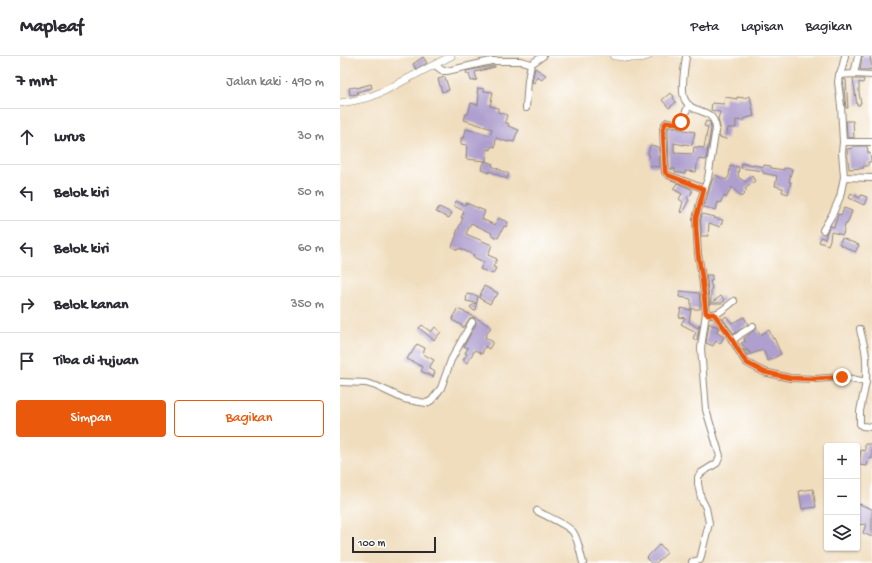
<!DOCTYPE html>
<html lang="id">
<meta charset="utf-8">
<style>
body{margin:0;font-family:"Gochi Hand",sans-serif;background:#f7f7f7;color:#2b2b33}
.controls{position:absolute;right:12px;bottom:12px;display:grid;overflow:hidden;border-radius:4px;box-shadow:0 1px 3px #0004}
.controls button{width:36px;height:36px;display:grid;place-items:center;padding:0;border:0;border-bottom:1px solid #e1e1e2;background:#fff;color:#2b2b33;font:20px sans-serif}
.scale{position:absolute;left:12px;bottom:10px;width:84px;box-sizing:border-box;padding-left:4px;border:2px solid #2b2b2b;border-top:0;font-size:11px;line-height:14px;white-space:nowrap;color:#2b2b2b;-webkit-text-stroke:3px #fff;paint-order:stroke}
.stop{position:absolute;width:12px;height:12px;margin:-9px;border:3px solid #ea580c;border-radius:50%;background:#fff}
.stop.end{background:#ea580c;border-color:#fff;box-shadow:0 1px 4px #0008}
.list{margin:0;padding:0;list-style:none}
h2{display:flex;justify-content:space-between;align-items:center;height:52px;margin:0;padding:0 16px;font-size:17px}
h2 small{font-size:13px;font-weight:400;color:#7c7c81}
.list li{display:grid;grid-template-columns:26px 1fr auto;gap:12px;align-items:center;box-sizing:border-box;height:56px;padding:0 16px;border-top:1px solid #e1e1e2}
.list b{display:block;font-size:15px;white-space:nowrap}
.list em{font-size:13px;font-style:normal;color:#7c7c81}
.actions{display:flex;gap:8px;padding:12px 16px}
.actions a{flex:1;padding:9px 0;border:1px solid #ea580c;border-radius:4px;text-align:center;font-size:14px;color:#ea580c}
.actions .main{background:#ea580c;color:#fff}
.icon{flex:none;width:22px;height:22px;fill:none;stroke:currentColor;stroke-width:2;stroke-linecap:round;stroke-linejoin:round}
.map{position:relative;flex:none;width:532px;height:507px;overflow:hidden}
header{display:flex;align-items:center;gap:24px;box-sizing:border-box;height:56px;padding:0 20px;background:#fff;border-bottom:1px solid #e1e1e2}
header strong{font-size:19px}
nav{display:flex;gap:22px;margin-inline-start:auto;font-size:14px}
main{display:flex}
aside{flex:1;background:#fff}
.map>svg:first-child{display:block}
.building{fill:#ae9fce}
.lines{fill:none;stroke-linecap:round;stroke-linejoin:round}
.minor-casing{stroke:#8e8474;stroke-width:8}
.tertiary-casing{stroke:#8e8474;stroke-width:8}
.minor{stroke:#fff;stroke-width:6}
.tertiary{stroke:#fff;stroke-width:7}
.route{stroke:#ea580c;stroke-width:5}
</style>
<header>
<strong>Mapleaf</strong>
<nav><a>Peta</a><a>Lapisan</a><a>Bagikan</a></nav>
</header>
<main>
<aside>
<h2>7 mnt<small>Jalan kaki · 490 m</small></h2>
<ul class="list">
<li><svg class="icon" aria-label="ahead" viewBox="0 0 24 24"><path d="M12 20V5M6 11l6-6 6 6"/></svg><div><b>Lurus</b></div><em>30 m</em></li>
<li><svg class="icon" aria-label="left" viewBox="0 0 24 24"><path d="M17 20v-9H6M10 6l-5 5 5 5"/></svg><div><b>Belok kiri</b></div><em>50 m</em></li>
<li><svg class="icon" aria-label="left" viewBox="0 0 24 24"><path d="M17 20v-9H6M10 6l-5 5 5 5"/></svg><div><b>Belok kiri</b></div><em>60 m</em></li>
<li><svg class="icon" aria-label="right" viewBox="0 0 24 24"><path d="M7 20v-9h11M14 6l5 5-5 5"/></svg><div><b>Belok kanan</b></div><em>350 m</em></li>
<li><svg class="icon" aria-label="arrive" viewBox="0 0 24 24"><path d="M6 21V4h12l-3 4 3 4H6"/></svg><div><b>Tiba di tujuan</b></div></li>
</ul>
<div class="actions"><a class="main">Simpan</a><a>Bagikan</a></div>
</aside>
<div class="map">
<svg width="532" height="507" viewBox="0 0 532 507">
<rect width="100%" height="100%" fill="#fff"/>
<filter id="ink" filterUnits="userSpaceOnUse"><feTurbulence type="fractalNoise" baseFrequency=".025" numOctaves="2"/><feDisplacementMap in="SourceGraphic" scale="8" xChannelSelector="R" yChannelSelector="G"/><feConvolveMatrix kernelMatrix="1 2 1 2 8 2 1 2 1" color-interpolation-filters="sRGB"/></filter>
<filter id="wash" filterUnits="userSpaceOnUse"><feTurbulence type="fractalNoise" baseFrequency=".012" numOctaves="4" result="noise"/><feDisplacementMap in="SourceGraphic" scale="16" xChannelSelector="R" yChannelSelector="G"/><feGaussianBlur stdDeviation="0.9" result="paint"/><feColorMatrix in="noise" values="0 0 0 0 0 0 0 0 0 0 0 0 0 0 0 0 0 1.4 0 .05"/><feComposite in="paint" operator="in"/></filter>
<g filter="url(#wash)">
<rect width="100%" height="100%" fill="#f0ddbd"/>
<g id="blocks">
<g class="building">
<path d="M522 0H530L532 13 527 14H520Z"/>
<path d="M83 1 87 7 76 13 73 8Z"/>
<path d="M152 10H155V11L135 16 137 24 131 25 129 18H127L126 15Z"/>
<path d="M195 12 206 19 202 24 197 21 194 27 192 26Z"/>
<path d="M105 21 109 34 102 36 98 23Z"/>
<path d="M503 23 506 24 508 52H506Z"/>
<path d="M513 23H524L523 27 519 26V37L521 47H520V49H517Z"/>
<path d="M31 28 32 32 17 36 18 38 10 39 9 32 16 31V32Z"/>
<path d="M138 32 144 33V35L153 36 150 50 158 52V56L167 59 165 66 169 68 168 70 179 74 176 79 174 86 169 85 168 86 156 82 155 91 151 90V94L147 93 146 105H145L153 108 152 110 169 118 167 123 149 115V117L141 113 145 105 126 103 127 89 121 88V82H124L126 73 150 79 152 73 124 64 126 58H128L131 47 138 49 139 38H137Z"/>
<path d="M330 37 334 40 333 42 336 46 329 52 322 44Z"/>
<path d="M410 40 414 60 403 63V65L396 64V72H388L386 83 379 81 380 71 378 63 380 56 371 54 372 47 384 48 385 41 397 43V41L404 42Z"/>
<path d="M366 65 370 66 371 72 366 104 358 103 356 116 345 115V118L335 116V113H329L328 74 329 71 355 76 352 89 344 88V89L334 87V97L353 98 354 91 364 92 368 71 364 70Z"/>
<path d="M506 65H513L514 82 507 81Z"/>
<path d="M310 89 319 91 320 111 310 110 309 98H308Z"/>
<path d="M513 90H527L528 97H530L531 106H528V110H523L524 112 509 113 507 93 513 92Z"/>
<path d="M402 107 413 110 414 109 424 111V109L431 110V112L444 114V112L452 113 449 126H451L448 138 442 136 443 132 435 130 437 120 423 117V115L401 112Z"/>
<path d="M390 110 399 111 398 121 405 126 412 120 415 125 405 133 407 135 401 141 392 131 386 142 384 140 380 147 378 146 376 154 364 151 372 125 375 119 386 124 389 120Z"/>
<path d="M337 127 351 133 353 135 351 136 352 137 347 142 349 144 342 157 340 156 343 146 339 143 342 138 333 133Z"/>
<path d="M511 137 520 142 521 139 527 141 524 149 509 142Z"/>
<path d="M116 145 125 149 126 147 145 155 142 163 155 169 158 162 168 166 166 171 164 170 158 182 151 179 152 177 131 167 126 178 152 189 148 199 157 203 153 211 156 212 153 218 140 213 144 206 133 201 134 199 119 192 118 194 112 191 117 178H116L123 162H121L124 155 114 150Z"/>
<path d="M99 151 112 157 109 162 96 156Z"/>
<path d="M504 152 512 155 507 168H505L503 179 491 176 490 184 488 189 479 186 481 181 485 183 486 178 490 170 494 171 498 158 501 159Z"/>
<path d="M362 158 375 161 374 162 383 164 380 171 369 167 368 180H361V163Z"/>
<path d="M502 182 519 189 515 196 499 188Z"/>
<path d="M366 219H372V225H370L372 232 371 233V247L381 240 385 245 382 247H371V248L370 249Z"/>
<path d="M144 230 158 237 156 241H154L150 248 139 242Z"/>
<path d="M340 235 359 237 360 248V253H351L349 266 358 272 360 268 357 285 353 282 356 276 341 268 345 262 339 261 341 252 350 254 351 252V243L339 241Z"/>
<path d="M127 238 138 240 136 251 137 253 134 255 130 251 136 247 126 245Z"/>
<path d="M117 253 130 258V259L140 264 151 271 145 281 153 286 149 293 145 290 142 298 135 294 127 307 123 304 127 298 125 297 128 292 124 290 136 268V266L134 262H130L124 271H122L123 270 112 264Z"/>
<path d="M386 260 392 267 404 261 408 268 394 278 383 263Z"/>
<path d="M369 267 373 270 374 269 379 272 376 276 384 281 380 288 376 285 373 290 366 287Z"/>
<path d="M82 269 91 276 95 271 101 276 94 284 79 272Z"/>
<path d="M417 272 420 279 429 274 433 283 434 282 441 298 428 305 423 294 411 298H410L407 299 403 293 410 297 401 287 405 286 404 282Z"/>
<path d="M77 288 85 292 83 298 94 304 89 312 95 316 93 321 81 315 83 311 67 303 70 298H71Z"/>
<path d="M525 388H532V403L528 402 527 410 519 409 521 394 525 395Z"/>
<path d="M473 433 476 451 462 453 459 435Z"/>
<path d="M519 448 532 453V481L523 477 526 468 517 469V452Z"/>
<path d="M320 488 327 497 316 507H311L306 502Z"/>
</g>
</g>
</g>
<g filter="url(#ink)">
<use href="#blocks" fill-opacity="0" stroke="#8e8474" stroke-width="1"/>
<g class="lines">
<defs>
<g id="minor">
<path d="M346 0C345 11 340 35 345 44 352 59 373 50 376 72L368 122 361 143 356 163 358 198 362 221 366 257C378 261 385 252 394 245"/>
<path d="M95 9 103 15H107L151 5H181L191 8"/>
<path d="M514 18 518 0"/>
<path d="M499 19 514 18 532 19"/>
<path d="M349 49 341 66 336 67 327 66 325 68 323 73 325 116 328 119 365 133"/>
<path d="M186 52 188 24 191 8 203 0"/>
<path d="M503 86H532"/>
<path d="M504 121 532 122"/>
<path d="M483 174 493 157 500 141 504 121 502 96 503 86 501 50 498 26 499 19 502 13 505 0"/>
<path d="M374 258 388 277 403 302 407 307 424 316 450 322 475 323 502 321 526 326 520 355V368L522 370 532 371"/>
<path d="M520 273C521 280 524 287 525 294 527 305 526 316 526 326"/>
<path d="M392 285 402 277 413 270"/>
<path d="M0 326 26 327 36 330 64 343 80 346 87 347 92 344 101 332 111 304 132 266"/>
<path d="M197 455C206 460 228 469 233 476 239 485 240 497 243 507"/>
<path d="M352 507V506L360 504 369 467 366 452 361 442 358 428V421L361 417 377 407 380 400 366 354 361 292 366 257"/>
</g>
<g id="tertiary">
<path d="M274 0C286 1 297 4 308 0"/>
<path d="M0 47 12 45 30 41 46 34 111 0"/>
</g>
</defs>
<use href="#minor" class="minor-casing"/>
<use href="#tertiary" class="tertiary-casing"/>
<use href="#minor" class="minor"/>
<use href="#tertiary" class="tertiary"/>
</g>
</g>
<g class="lines" filter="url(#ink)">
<path class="route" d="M341 66 336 67 327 66 325 68 323 73 325 113V116L328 119 364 133 356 162V172L358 198 362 221 366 257 368 258H374L388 277 403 302 407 307 424 316 450 322 475 323 502 321"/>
</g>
</svg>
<div class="controls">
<button>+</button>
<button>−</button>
<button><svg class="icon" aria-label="layers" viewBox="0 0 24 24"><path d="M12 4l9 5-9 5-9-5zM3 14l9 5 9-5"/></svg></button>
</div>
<div class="scale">100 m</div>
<div class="stop" style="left:341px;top:66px"></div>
<div class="stop end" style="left:502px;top:321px"></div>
</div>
</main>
